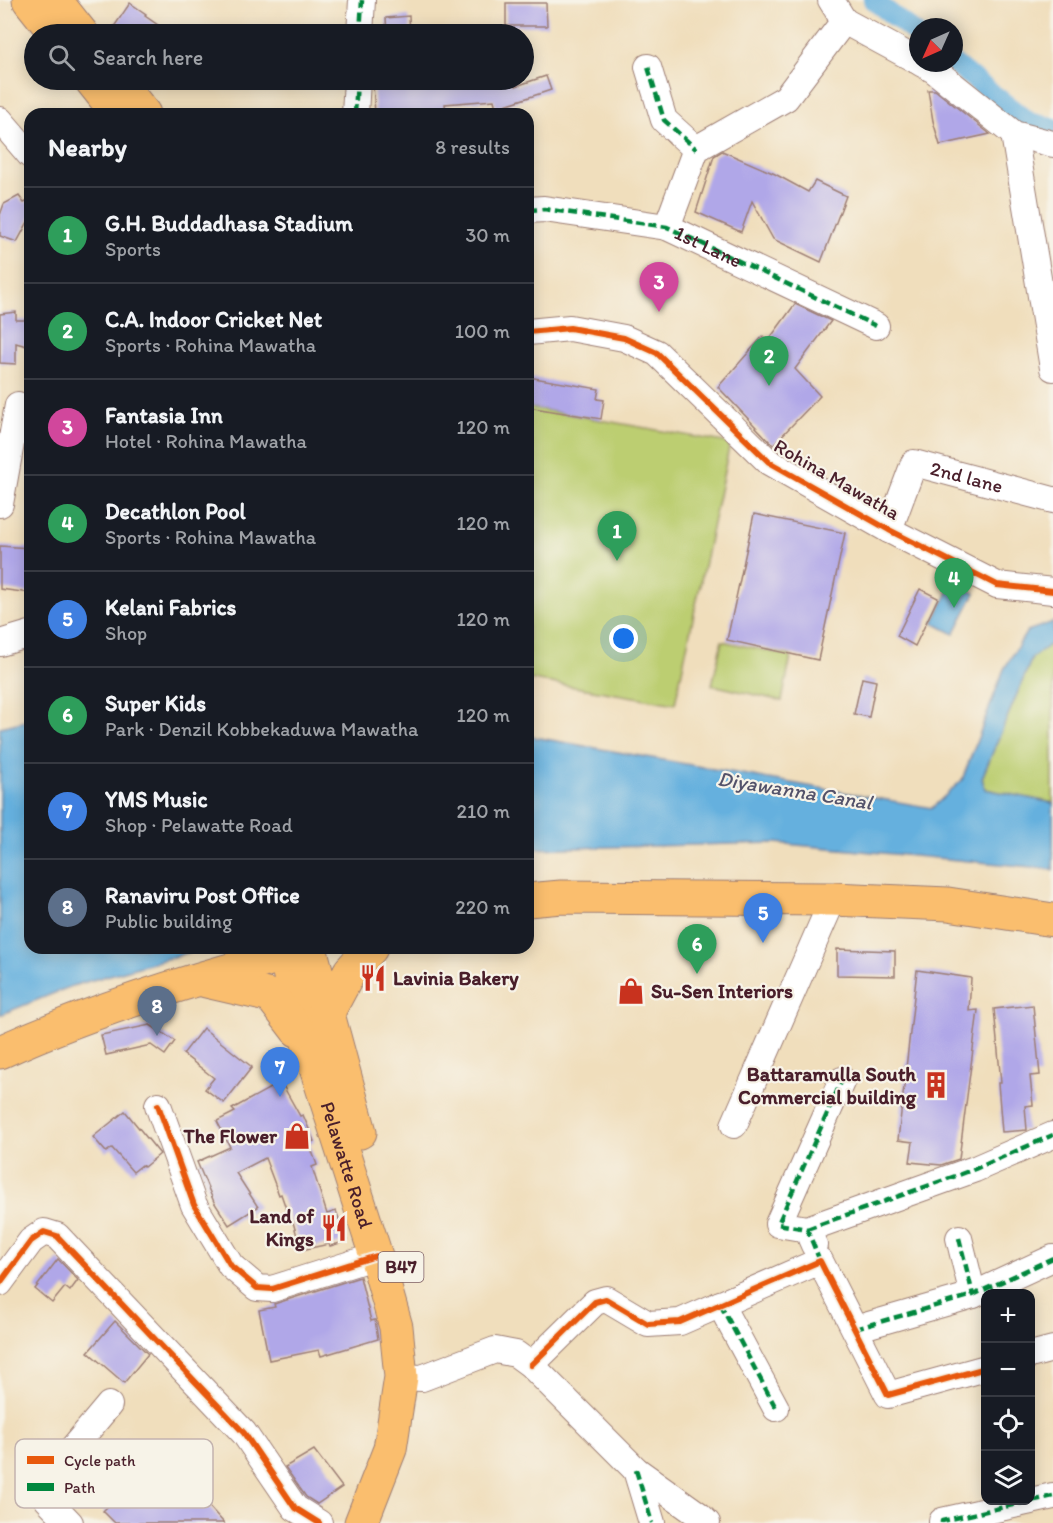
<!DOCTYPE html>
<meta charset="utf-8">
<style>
body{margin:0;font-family:Itim,sans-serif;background:#20242c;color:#f1f3f6}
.controls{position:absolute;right:18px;bottom:18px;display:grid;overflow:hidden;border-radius:12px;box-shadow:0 3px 15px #0003}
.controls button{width:54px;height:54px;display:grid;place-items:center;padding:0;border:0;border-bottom:2px solid #363941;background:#171b24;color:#f1f3f6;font:30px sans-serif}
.compass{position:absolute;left:909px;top:18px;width:54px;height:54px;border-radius:50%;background:#171b24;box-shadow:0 3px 15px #0003;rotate:225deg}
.you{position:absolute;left:624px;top:639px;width:21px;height:21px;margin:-15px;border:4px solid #fff;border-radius:50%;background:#1a73e8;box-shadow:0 0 0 9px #1a73e833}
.badge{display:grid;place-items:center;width:39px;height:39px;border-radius:50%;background:#ea580c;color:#fff;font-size:20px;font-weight:700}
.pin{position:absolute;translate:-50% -50px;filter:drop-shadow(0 2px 3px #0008)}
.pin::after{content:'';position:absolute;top:32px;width:21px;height:18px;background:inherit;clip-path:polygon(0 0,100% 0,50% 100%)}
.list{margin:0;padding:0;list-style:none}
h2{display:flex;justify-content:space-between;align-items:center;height:78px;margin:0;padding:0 24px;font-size:26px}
h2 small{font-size:20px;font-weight:400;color:#9ea1a6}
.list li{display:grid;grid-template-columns:39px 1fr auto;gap:18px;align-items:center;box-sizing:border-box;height:96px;padding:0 24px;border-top:2px solid #363941}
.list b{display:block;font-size:22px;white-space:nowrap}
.list p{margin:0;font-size:20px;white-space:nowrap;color:#9ea1a6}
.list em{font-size:20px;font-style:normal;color:#9ea1a6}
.icon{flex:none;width:33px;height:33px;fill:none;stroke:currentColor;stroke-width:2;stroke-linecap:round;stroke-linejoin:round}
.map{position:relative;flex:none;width:1053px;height:1523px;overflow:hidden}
.search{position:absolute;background:#171b24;box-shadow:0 3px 15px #0003;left:24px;top:24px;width:510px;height:66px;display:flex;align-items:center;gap:15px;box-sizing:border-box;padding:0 21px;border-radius:33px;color:#9ea1a6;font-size:22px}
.panel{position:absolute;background:#171b24;box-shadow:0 3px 15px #0003;left:24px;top:108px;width:510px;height:846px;border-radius:18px}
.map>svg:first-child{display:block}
.green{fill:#bcce71;stroke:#83764e;stroke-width:1.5}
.water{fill:#65b0de;stroke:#586884;stroke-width:1.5}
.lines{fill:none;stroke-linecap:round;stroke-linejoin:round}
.canal{stroke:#65b0de;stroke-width:20}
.building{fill:#b0a7e8}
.minor-casing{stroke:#9d7e74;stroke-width:28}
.major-casing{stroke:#9d7e74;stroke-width:35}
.minor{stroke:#fff;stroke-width:26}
.major{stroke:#fabe6e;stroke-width:33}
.quiet{stroke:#00873e;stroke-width:4.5;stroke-dasharray:9 4.5;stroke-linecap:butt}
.cycleway-casing{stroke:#f7f3e8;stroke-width:10}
.cycleway{stroke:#e8590c;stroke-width:6}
.labels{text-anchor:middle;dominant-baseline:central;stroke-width:4.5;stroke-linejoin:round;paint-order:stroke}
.shield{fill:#f7f3e8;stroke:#7e5f64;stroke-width:1.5}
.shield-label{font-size:18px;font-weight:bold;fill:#4a1f2b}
.street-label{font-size:20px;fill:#4a1f2b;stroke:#f7f3e8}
.poi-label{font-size:20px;font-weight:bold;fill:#4a1f2b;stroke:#f7f3e8;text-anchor:end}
.water-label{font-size:21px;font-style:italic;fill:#53526a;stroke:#f7f3e8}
.key{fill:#f7f3e8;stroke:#c3b3af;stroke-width:1.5}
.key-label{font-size:16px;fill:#4a1f2b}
</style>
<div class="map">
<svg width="1053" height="1523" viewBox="0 0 1053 1523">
<rect width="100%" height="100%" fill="#f7f3e8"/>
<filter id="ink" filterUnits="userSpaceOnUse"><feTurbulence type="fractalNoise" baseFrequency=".0167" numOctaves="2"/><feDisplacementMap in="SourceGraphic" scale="12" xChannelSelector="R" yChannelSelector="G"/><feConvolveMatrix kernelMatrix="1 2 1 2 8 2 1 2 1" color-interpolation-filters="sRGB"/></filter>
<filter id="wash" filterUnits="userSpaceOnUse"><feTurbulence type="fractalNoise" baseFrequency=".008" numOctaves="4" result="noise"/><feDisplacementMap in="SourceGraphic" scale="24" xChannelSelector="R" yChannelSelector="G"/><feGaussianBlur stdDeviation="1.35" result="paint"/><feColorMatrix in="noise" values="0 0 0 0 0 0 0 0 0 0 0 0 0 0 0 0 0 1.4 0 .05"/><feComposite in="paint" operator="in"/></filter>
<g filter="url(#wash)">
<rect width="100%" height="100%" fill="#f0debc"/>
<g class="green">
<path d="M528 407 730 443 675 704 528 679Z"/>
<path d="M722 641 791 656 782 701 712 685Z"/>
<path d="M1049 645H1053V803L985 789 982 778 1032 658Z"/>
</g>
<g class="water">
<path d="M953 582 975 593 954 634 933 623Z"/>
<path d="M1053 622V645H1049L1032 658 982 778 985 789 1053 803V870L1043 868 775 843 528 849V736L932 808 962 780 1004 669 1027 631Z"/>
<path d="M30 720V948H204L72 986 0 1015V727Z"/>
</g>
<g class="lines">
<g class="canal">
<path d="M873 0 918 35"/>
<path d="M953 63 1029 122 1053 128"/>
</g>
</g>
<g id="blocks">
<g class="building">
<path d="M130 3 146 14 145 16 171 34H109Z"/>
<path d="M506 3H546L547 26H506Z"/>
<path d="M409 16 410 34H387L386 18Z"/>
<path d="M546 76 551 90 496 108 494 100 445 104 446 114H375L373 84 436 80H514L516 86Z"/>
<path d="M928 90H935L990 134 940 145 933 121Z"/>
<path d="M722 151 775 174 808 192 815 181 846 196 821 262 773 239 752 201 741 232 696 212 714 156Z"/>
<path d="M19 196 24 203 30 200V218L17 242 0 236V215L4 204Z"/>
<path d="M795 304 831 321 795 369 820 396 773 445 718 387 763 336 768 341Z"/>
<path d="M16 312V320H30V347L16 343V364L0 363V314Z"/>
<path d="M528 377 599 389 597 399 604 400 601 419 528 407Z"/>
<path d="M754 514 845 533 818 660 727 640Z"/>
<path d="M0 546 30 548V593L0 589Z"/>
<path d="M920 589 938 598 915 646 897 636Z"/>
<path d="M862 678 876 681 869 717 854 714Z"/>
<path d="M837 949 895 951V976L837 975Z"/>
<path d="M917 970 971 978 969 1011 978 1010 959 1159 941 1165 910 1162 913 1142 898 1140Z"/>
<path d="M1033 1005 1040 1075 1030 1076 1033 1105 1025 1106 1027 1130 1002 1132 998 1083H1001L994 1009Z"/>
<path d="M150 1025 175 1041 165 1055 151 1045 106 1055 101 1035Z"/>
<path d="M203 1028 252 1067 224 1103 205 1089 214 1078 183 1054Z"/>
<path d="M281 1082 300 1116 303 1115 314 1141 309 1143 317 1165 312 1167 327 1214 336 1211 347 1241 330 1246 329 1244 301 1250 293 1222 291 1223 281 1194 279 1195 265 1158 236 1173 258 1207 229 1225 214 1202 197 1162 230 1147 217 1121 235 1112 232 1109Z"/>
<path d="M125 1111 160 1154 144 1167 142 1165 133 1172 112 1148 106 1152 93 1137Z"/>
<path d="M58 1259 78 1280 70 1291 65 1287 52 1303 35 1289Z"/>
<path d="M360 1277 371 1321 375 1320 378 1339 321 1356 319 1350 269 1360 259 1310 275 1307 274 1304Z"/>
<path d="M115 1321 148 1354 124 1383 88 1352Z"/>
<path d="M314 1450 342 1487 317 1504 306 1497 285 1467Z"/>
<path d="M177 1471 224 1523H115L103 1511 138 1477 151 1494Z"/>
</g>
</g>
</g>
<g filter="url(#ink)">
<use href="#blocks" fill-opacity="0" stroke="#9d7e74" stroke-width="1.5"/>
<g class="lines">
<defs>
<g id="minor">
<path d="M844 21 918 61"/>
<path d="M360 34 362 0"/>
<path d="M921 63 934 70 1014 134 1053 144"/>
<path d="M648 67 664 120 696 149"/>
<path d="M355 114 357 80"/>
<path d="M0 120 30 155"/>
<path d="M1014 134 1053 368"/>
<path id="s1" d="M528 210 544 209 667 227 876 326"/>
<path d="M667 227 696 149 786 98 844 21 831 0"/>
<path d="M528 332 570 328 624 338 657 353 769 462 889 530 997 585 1053 591"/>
<path d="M0 504 18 405"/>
<path id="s2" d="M889 530 914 463 1053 500"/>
<path d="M0 643 30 634"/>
<path d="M158 1105 194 1205 231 1266 257 1288 272 1289 376 1256"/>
<path d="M734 1125 833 899"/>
<path d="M807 1229 975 1169 1053 1135"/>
<path d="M959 1238 973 1295"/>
<path d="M814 1245 807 1229 778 1224 842 1080"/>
<path d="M0 1283 31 1241 44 1232 57 1236 244 1433 295 1508 319 1523"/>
<path d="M720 1304 776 1408"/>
<path d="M855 1329 973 1295 1053 1258"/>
<path d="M1030 1355 1053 1349"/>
<path d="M531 1365 595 1302 606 1299 648 1324 680 1322 820 1261 888 1395 986 1368"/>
<path d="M401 1377 422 1378 495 1350 516 1354 531 1365 636 1470 699 1515 707 1523"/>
<path d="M636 1470 652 1523"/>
<path d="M70 1523 47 1499 42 1485 109 1405"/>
<path d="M942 1523V1521L1053 1496"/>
</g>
<g id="major">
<path d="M29 0 56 34"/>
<path d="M55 0 82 34"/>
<path d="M91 80 118 114"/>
<path d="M117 80 144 114"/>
<path d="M528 900 561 897 833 899 948 904 1053 920"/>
<path id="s3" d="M284 948 291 981 309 1046 376 1256 396 1327 401 1377 390 1449 361 1523"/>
<path d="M310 948 360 1132"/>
<path d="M206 981 271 996 297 1030"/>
<path d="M327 1014 350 971 371 948"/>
<path d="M0 1052C97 1008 202 976 305 950"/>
</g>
</defs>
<use href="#minor" class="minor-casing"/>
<use href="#major" class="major-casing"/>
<use href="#minor" class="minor"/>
<use href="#major" class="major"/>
<g class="quiet">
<path d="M360 34 362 0"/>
<path d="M648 67 664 120 696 149"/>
<path d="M355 114 357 80"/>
<path d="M528 210 544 209 667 227 876 326"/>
<path d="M807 1229 975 1169 1053 1135"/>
<path d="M959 1238 973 1295"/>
<path d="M820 1261 807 1229 778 1224 842 1080"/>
<path d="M720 1304 776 1408"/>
<path d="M855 1329 973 1295 1053 1258"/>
<path d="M636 1470 652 1523"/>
<path d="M942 1523V1521L1053 1496"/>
</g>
<defs>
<g id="cycleway">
<path d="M528 332 570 328 624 338 657 353 769 462 889 530 997 585 1053 591"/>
<path d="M158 1105 194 1205 231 1266 257 1288 272 1289 376 1256"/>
<path d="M0 1283 31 1241 44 1232 57 1236 244 1433 295 1508 319 1523"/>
<path d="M531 1365 595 1302 606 1299 648 1324 680 1322 820 1261 888 1395 986 1368"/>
</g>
</defs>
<use href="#cycleway" class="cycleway-casing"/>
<use href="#cycleway" class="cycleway"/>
</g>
</g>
<defs>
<symbol id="restaurant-bare" viewBox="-9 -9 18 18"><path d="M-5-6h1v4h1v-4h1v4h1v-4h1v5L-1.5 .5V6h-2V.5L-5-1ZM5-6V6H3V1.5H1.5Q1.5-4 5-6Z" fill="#c8321e" stroke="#f7f3e8" stroke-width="2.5" paint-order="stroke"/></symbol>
<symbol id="shop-bare" viewBox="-9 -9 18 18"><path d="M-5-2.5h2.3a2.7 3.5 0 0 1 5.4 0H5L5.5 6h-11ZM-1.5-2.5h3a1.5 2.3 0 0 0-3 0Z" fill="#c8321e" stroke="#f7f3e8" stroke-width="2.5" paint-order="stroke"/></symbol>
<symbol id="building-bare" viewBox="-9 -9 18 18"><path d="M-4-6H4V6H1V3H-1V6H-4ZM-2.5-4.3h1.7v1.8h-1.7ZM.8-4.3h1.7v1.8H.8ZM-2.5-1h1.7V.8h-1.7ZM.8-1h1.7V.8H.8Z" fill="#c8321e" stroke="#f7f3e8" stroke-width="2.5" paint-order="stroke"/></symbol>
</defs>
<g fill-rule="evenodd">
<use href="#restaurant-bare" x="354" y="959" width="38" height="38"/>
<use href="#shop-bare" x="612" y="972" width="38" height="38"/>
<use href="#building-bare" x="917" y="1066" width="38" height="38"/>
<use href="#shop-bare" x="278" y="1117" width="38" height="38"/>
<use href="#restaurant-bare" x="315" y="1209" width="38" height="38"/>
</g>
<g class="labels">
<rect class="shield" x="378.5" y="1252" width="45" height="30" rx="4.5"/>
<g class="shield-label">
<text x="401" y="1267">B47</text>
</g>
<g class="street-label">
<text stroke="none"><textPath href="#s1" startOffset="186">1st Lane</textPath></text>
<text stroke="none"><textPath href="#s2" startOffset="126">2nd lane</textPath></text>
<text transform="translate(837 479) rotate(30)">Rohina Mawatha</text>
<text stroke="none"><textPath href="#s3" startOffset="226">Pelawatte Road</textPath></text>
</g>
<g class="poi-label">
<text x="393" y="978" text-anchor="start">Lavinia Bakery</text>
<text x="651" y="991" text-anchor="start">Su-Sen Interiors</text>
<text x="916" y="1074">Battaramulla South<tspan x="916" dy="23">Commercial building</tspan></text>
<text x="277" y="1136">The Flower</text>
<text x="314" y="1216">Land of<tspan x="314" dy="23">Kings</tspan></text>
</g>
<g class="water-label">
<text transform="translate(795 790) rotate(9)">Diyawanna Canal</text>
</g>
</g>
<rect x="15" y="1439" width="198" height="69" rx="9" class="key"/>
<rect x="27" y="1456" width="27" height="8" fill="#e8590c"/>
<rect x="27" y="1483" width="27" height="8" fill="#00873e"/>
<g class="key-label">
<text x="64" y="1466">Cycle path</text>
<text x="64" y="1493">Path</text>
</g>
</svg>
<div class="controls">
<button>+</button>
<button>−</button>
<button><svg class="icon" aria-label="locate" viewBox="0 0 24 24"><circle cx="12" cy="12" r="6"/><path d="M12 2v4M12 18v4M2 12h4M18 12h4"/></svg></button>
<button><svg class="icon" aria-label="layers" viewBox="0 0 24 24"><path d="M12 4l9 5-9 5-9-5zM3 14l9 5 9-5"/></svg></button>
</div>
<svg class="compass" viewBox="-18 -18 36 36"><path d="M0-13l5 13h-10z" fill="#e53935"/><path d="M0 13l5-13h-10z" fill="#9ea1a6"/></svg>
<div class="you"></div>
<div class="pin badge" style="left:617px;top:561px;background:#2e9e5b">1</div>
<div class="pin badge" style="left:769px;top:386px;background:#2e9e5b">2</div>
<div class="pin badge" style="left:659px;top:312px;background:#d1479c">3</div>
<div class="pin badge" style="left:954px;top:608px;background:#2e9e5b">4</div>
<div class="pin badge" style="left:763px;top:943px;background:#3f7fe0">5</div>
<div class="pin badge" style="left:697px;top:974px;background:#2e9e5b">6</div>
<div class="pin badge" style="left:280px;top:1097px;background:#3f7fe0">7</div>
<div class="pin badge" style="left:157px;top:1036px;background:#5c6f8a">8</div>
<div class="search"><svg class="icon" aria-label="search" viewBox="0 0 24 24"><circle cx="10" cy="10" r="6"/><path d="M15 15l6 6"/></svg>Search here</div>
<section class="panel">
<h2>Nearby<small>8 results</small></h2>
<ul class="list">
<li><span class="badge" style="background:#2e9e5b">1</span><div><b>G.H. Buddadhasa Stadium</b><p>Sports</p></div><em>30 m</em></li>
<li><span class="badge" style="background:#2e9e5b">2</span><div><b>C.A. Indoor Cricket Net</b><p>Sports · Rohina Mawatha</p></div><em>100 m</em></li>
<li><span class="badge" style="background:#d1479c">3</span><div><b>Fantasia Inn</b><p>Hotel · Rohina Mawatha</p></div><em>120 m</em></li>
<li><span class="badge" style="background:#2e9e5b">4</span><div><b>Decathlon Pool</b><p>Sports · Rohina Mawatha</p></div><em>120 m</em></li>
<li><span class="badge" style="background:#3f7fe0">5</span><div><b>Kelani Fabrics</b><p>Shop</p></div><em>120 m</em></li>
<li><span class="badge" style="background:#2e9e5b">6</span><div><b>Super Kids</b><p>Park · Denzil Kobbekaduwa Mawatha</p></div><em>120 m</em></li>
<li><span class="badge" style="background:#3f7fe0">7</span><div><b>YMS Music</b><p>Shop · Pelawatte Road</p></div><em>210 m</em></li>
<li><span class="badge" style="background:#5c6f8a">8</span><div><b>Ranaviru Post Office</b><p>Public building</p></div><em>220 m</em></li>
</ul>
</section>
</div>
